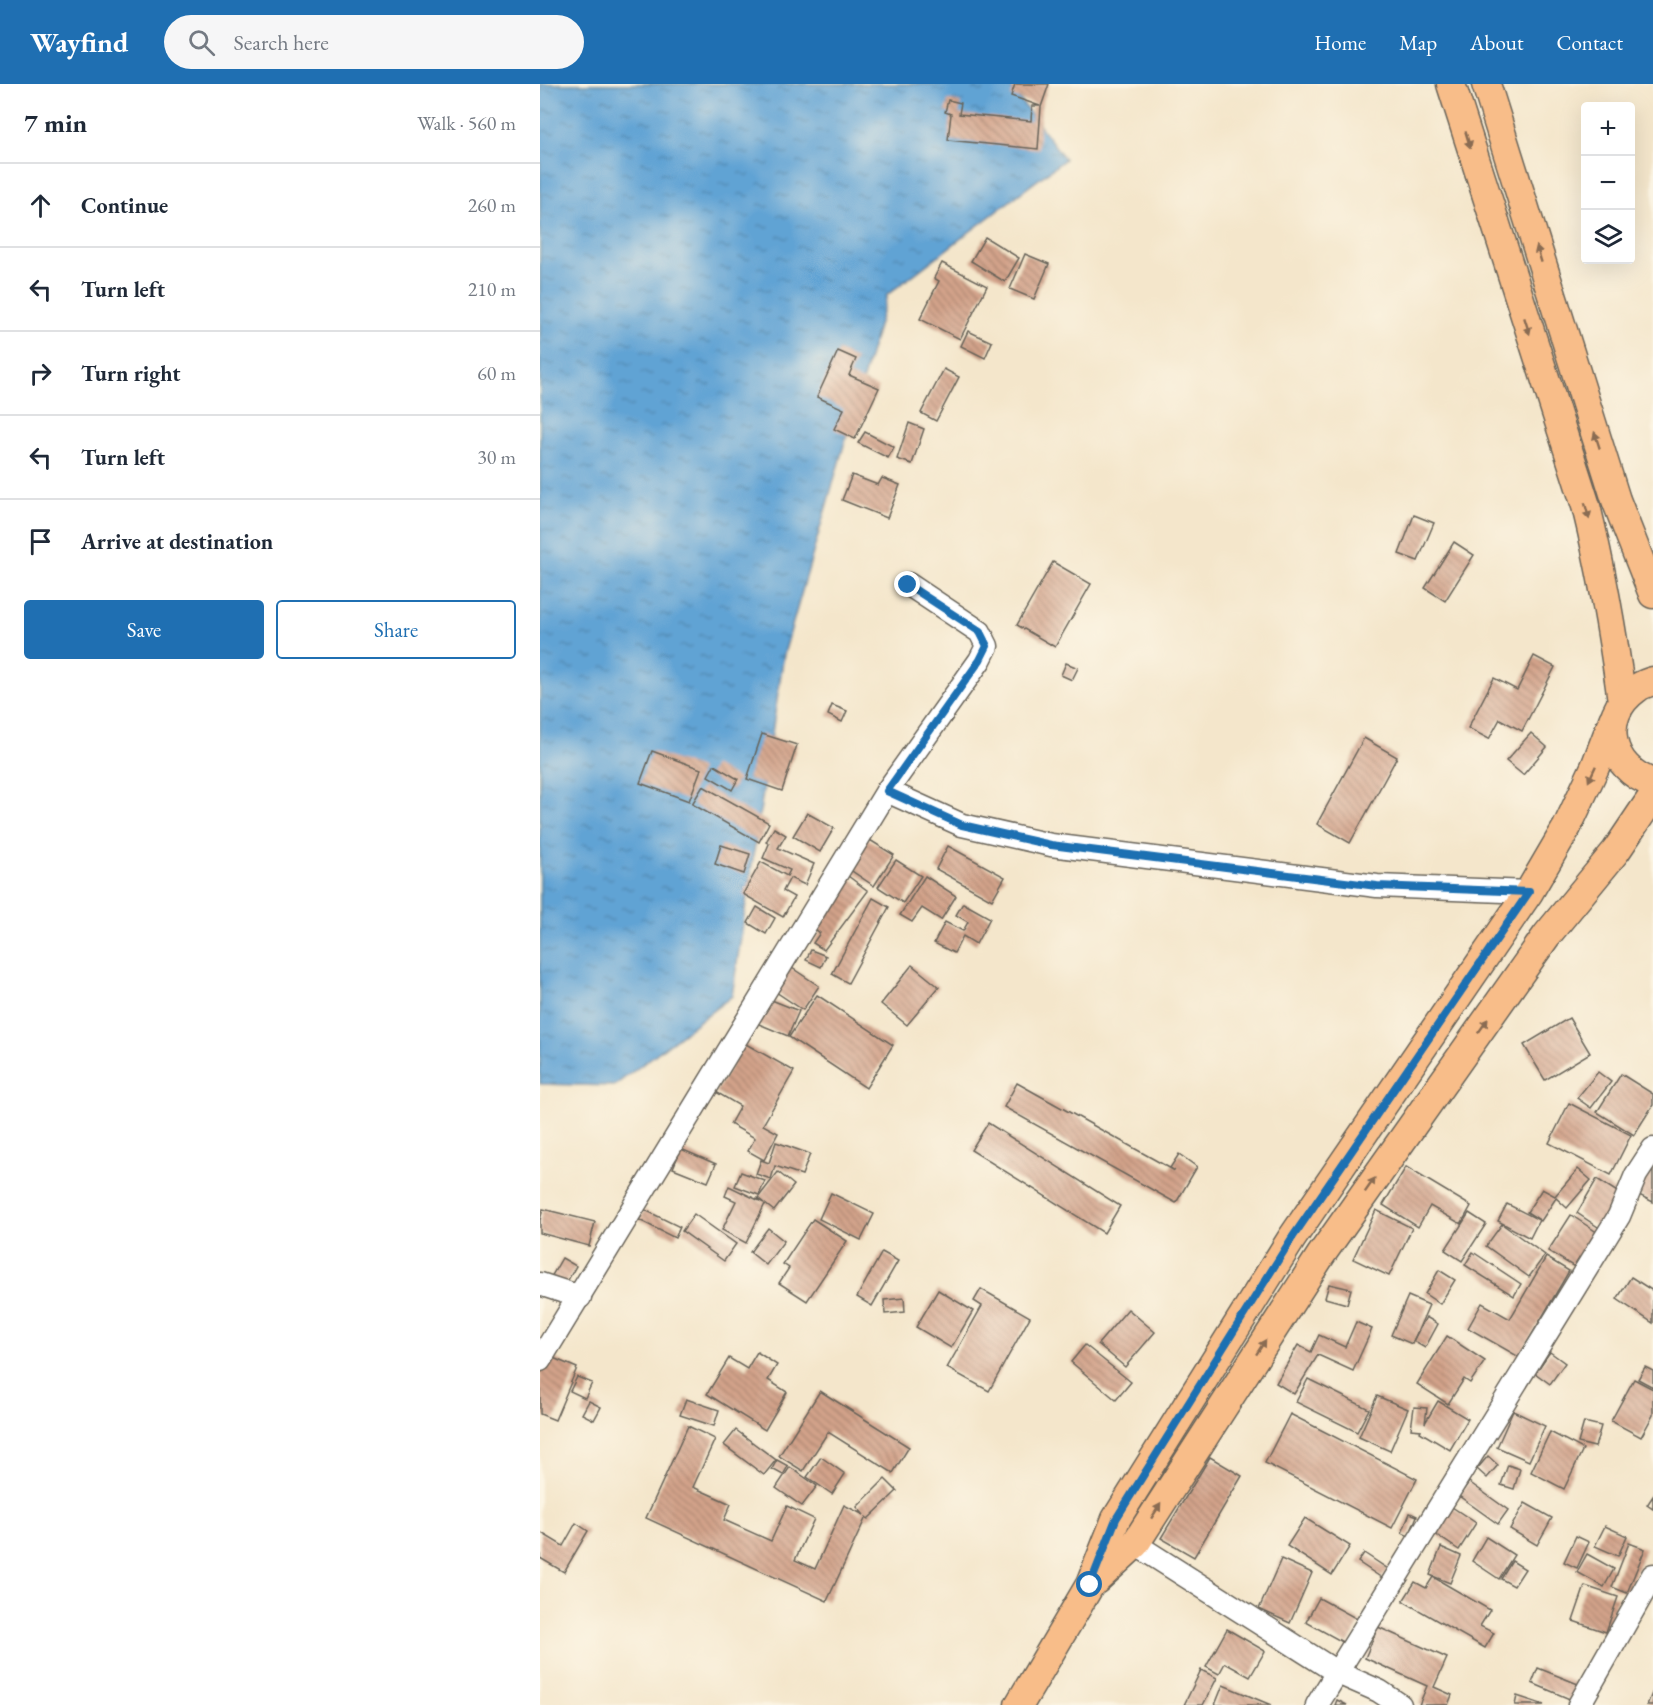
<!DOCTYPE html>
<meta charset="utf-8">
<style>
body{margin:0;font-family:"EB Garamond",serif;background:#f6f6f7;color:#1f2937}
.controls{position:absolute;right:18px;top:18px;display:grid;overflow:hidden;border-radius:6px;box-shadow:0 6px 24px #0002}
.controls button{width:54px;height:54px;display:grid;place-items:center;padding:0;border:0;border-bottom:2px solid #e0e1e3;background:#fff;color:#1f2937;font:30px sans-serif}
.stop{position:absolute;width:18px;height:18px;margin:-14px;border:4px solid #1f6fb2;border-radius:50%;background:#fff}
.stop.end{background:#1f6fb2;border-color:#fff;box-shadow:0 2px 6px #0008}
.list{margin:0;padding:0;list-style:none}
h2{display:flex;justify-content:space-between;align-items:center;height:78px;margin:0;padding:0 24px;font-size:26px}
h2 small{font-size:20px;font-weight:400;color:#747a83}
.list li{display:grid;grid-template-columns:39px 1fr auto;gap:18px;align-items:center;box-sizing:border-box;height:84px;padding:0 24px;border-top:2px solid #e0e1e3}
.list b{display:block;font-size:22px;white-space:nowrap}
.list em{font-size:20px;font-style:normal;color:#747a83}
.actions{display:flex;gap:12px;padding:18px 24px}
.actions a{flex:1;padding:14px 0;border:2px solid #1f6fb2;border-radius:6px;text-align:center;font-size:21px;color:#1f6fb2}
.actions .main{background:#1f6fb2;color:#fff}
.icon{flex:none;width:33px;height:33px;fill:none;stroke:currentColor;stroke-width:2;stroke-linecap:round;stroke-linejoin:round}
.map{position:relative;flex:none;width:1113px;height:1621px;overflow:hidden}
header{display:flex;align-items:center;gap:36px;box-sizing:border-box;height:84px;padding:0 30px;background:#1f6fb2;color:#fff}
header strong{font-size:28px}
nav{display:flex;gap:33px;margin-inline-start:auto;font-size:21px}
.search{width:420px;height:54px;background:#f6f6f7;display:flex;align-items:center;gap:15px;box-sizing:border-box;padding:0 21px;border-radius:33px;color:#747a83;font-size:22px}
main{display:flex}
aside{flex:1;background:#fff}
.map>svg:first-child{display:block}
.water{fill:url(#water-ripples);stroke:#3e6078;stroke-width:1.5}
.building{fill:url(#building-back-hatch)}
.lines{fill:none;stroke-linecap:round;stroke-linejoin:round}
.minor-casing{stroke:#686359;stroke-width:25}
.major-casing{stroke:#686359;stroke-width:31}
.minor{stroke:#fff;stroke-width:22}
.major{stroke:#f8bd89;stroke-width:28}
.oneway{fill:#8a6c52}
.route{stroke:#1f6fb2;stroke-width:8}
</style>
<header>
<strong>Wayfind</strong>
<div class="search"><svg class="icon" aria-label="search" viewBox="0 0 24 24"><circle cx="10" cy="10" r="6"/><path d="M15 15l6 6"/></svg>Search here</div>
<nav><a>Home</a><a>Map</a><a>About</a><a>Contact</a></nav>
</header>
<main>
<aside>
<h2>7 min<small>Walk · 560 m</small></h2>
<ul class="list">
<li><svg class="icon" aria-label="ahead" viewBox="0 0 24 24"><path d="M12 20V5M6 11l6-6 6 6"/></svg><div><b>Continue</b></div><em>260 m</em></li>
<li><svg class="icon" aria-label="left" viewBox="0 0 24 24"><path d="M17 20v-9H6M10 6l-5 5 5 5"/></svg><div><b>Turn left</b></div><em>210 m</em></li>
<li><svg class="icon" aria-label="right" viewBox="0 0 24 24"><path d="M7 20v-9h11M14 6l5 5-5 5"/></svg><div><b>Turn right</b></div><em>60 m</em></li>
<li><svg class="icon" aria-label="left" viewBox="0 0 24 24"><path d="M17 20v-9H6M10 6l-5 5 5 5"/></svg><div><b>Turn left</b></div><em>30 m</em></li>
<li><svg class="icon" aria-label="arrive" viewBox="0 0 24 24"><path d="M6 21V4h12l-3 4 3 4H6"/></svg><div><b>Arrive at destination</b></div></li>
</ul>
<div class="actions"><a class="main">Save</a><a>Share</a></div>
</aside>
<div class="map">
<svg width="1113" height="1621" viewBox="0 0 1113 1621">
<defs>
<pattern id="water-ripples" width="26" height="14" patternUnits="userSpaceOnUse" patternTransform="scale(1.5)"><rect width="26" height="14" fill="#60a3d4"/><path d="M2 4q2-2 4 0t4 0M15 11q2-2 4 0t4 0" fill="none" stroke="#4e84ab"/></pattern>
<pattern id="building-back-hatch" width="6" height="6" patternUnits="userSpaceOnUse" patternTransform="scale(1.5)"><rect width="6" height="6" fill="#d3a38a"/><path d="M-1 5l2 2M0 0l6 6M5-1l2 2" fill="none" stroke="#aa8470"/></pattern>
</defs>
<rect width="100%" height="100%" fill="#fcf5e5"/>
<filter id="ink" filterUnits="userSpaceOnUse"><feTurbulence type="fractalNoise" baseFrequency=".0167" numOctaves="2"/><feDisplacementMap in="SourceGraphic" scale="12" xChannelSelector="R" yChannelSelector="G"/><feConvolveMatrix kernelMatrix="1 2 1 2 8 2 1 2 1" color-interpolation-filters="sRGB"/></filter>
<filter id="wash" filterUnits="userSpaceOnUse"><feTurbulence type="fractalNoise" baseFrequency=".008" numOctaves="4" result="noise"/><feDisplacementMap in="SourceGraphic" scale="24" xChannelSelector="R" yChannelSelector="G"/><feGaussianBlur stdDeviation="1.35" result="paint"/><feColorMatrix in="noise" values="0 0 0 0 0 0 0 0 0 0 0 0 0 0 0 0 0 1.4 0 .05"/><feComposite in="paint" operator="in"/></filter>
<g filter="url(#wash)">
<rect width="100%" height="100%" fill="#f4e6cb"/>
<path class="water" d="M0 0H468L525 75 347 211 244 570 192 912 74 1002 0 1000Z"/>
<g id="blocks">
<g class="building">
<path d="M475 0H509L501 23 498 65 408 56 411 30 405 28 408 16 421 19 419 30 491 37 492 22H500L471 12Z"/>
<path d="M445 153 479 174 465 198 431 177Z"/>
<path d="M485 170 509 180 494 215 470 205Z"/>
<path d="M402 179 447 202 420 255 380 235 399 197 394 194Z"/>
<path d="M428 247 452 258 445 274 421 262Z"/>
<path d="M298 267 316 275 309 291 339 304 315 355 294 345 304 325 277 313Z"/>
<path d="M404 285 419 293 396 337 381 329Z"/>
<path d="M369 339 384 345 372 380 357 375Z"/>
<path d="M325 348 354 363 348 374 318 359Z"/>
<path d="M312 391 338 401 342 394 360 401 347 434 302 416Z"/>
<path d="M874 431 894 439 878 477 859 470Z"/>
<path d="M914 458 934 471 905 517 885 504Z"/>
<path d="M513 478 551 500 515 563 477 541Z"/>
<path d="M994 572 1015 583 982 647 960 635 949 655 928 644 954 594 977 606Z"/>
<path d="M526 579 538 584 532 596 521 591Z"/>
<path d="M292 621 307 627 302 638 288 631Z"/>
<path d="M991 649 1007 663 983 691 966 677Z"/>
<path d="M222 650 257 661 242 707 207 695Z"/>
<path d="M824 654 857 673 810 759 777 740Z"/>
<path d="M112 667 161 685 149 717 100 699Z"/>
<path d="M174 681 198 695 192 706 168 692Z"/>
<path d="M163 702 229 739 219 758 152 720Z"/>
<path d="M267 729 294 744 280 768 253 752Z"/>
<path d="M234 744 246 751 238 764 274 780 265 801 250 794 243 807 254 813 243 833 203 810 221 778 247 792 250 786 223 774 229 760 226 758Z"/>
<path d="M325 753 354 771 334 802 306 783Z"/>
<path d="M181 761 210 770 204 790 175 780Z"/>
<path d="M408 762 465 793 452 816 396 785Z"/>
<path d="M356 776 381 792 363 819 338 803Z"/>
<path d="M304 789 328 807 284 866 273 859 280 849 267 839Z"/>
<path d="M385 792 416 812 401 836 382 824 372 838 360 831Z"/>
<path d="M333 814 349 823 308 899 292 890Z"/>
<path d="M423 819 450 834 436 860 423 852 414 869 394 859 405 838 423 847 428 838 416 831Z"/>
<path d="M217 823 235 834 226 850 208 839Z"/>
<path d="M271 866 286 872 281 883 266 876Z"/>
<path d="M372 881 399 903 367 941 341 920Z"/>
<path d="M249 882 279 902 263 926 233 906Z"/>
<path d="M277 911 353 961 326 1004 249 953Z"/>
<path d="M224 913 259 927 248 952 214 938Z"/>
<path d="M1029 934 1050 969 1005 996 984 961Z"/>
<path d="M204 959 254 987 223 1041 238 1049 224 1076 208 1067 215 1054 190 1040 200 1022 176 1008Z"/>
<path d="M1058 988 1071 998 1051 1024 1037 1014Z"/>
<path d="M1081 990 1113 1010V1021L1094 1051 1057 1028Z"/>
<path d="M477 999 635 1087 630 1084 639 1070 657 1083 636 1119 464 1023Z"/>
<path d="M1029 1019 1091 1051 1071 1091 1009 1059Z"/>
<path d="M448 1039 580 1122 564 1149 431 1066Z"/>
<path d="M236 1058 270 1070 262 1091 235 1082 231 1095 216 1090 221 1076 229 1079Z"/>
<path d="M141 1065 176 1080 168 1098 133 1084Z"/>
<path d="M1113 1070V1118L1095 1109Z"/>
<path d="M866 1083 931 1122 921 1140 890 1122 878 1143 843 1121Z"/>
<path d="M1038 1085 1051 1096 1027 1124 1016 1114 1001 1137 987 1128 1002 1105 1015 1112Z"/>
<path d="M201 1088 225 1097 219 1111 195 1102Z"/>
<path d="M238 1088 254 1101 234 1127 225 1120 206 1159 182 1146 196 1117 185 1112 189 1102 224 1119 218 1114Z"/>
<path d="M1057 1095 1082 1111 1061 1145 1037 1129Z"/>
<path d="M291 1109 334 1130 321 1156 279 1135Z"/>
<path d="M967 1120 999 1136 990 1154 958 1137Z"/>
<path d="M3 1125 55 1138 49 1162 0 1149V1136Z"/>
<path d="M105 1126 140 1143 135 1154 99 1136Z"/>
<path d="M836 1126 872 1144 849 1192 813 1175Z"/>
<path d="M929 1129 946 1140 922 1177 905 1166Z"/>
<path d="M154 1130 196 1160 184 1177 142 1147Z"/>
<path d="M1031 1131 1058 1149 1036 1184 1008 1167Z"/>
<path d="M273 1135 307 1157 267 1217 239 1199 249 1184 243 1180Z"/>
<path d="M962 1140 1005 1171 989 1193 946 1162Z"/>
<path d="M228 1144 244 1157 226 1181 210 1168Z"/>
<path d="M342 1168 358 1177 332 1222 317 1213Z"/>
<path d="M933 1168 981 1200 974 1212 925 1181Z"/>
<path d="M1006 1173 1029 1187 979 1273 928 1244 942 1219 970 1235Z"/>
<path d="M22 1174 36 1182 24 1203 10 1195Z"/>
<path d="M899 1186 915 1196 900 1220 885 1210Z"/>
<path d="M1091 1193 1113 1207V1239L1077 1215Z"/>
<path d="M789 1200 811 1205 807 1220 785 1214Z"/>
<path d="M441 1205 490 1233 449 1307 407 1284 442 1222 434 1217Z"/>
<path d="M398 1206 433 1227 411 1264 376 1243Z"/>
<path d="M868 1212 889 1221 872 1260 851 1251Z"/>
<path d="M364 1214 365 1228 345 1230 344 1216Z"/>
<path d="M588 1225 615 1248 585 1283 558 1260Z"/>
<path d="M886 1233 898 1240 885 1264 873 1257Z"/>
<path d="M816 1238 832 1245 813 1287 778 1271 754 1310 736 1299 758 1261 771 1268 779 1251 805 1263Z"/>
<path d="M907 1252 945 1277 930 1299 924 1295 908 1320 877 1300Z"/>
<path d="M545 1261 591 1298 576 1316 531 1278Z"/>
<path d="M217 1268 237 1281 228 1296 247 1308 225 1346 167 1310 189 1274 207 1285Z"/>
<path d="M1010 1268 1025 1279 1010 1300 995 1289Z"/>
<path d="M6 1271 37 1284 15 1336 0 1330V1284Z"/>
<path d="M1105 1283 1113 1287V1303L1098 1295Z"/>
<path d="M37 1293 52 1299 45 1314 30 1307Z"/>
<path d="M768 1295 829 1325 817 1348 756 1318Z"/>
<path d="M1094 1295 1113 1305V1331L1101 1353 1071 1337Z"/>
<path d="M280 1307 369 1363 353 1389 288 1348 263 1387 239 1372Z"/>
<path d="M837 1312 868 1325 850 1367 819 1353Z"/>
<path d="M146 1315 179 1326 174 1342 140 1331Z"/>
<path d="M49 1317 61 1323 54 1336 42 1330Z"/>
<path d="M898 1317 928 1335 910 1366 880 1348 881 1346 871 1345 874 1323 887 1324 885 1339Z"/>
<path d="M973 1327 1005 1342 989 1377 957 1363Z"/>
<path d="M750 1330 877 1395 852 1444 725 1379Z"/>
<path d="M1044 1338 1061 1342 1055 1363 1038 1359Z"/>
<path d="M148 1342 175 1355 153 1403 191 1420 184 1436 231 1457 247 1422 274 1435 255 1476 275 1485 304 1421 324 1431 317 1423 345 1395 357 1407 328 1435 326 1433 287 1517 106 1434Z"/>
<path d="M196 1346 236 1376 224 1391 184 1361Z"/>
<path d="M1010 1348 1043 1365 1024 1405 991 1388Z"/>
<path d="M948 1372 958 1381 947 1394 937 1385Z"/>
<path d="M281 1373 305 1390 292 1410 267 1393Z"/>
<path d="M670 1373 702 1392 654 1473 621 1454Z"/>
<path d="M237 1376 248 1382 243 1391 232 1385Z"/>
<path d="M968 1381 980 1385 974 1405 961 1401Z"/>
<path d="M250 1383 277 1402 262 1422 236 1404Z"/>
<path d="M929 1398 968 1426 958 1440 919 1412Z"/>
<path d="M1113 1412V1425L1107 1421Z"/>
<path d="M985 1419 1012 1434 997 1461 970 1445Z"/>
<path d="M912 1423 936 1439 919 1466 895 1450Z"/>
<path d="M870 1429 877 1432 869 1452 862 1449Z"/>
<path d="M765 1434 810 1462 792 1491 747 1462Z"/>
<path d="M36 1439 48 1447 24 1488 0 1474V1448L23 1462Z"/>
<path d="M1065 1442 1087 1452 1078 1472 1055 1462Z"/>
<path d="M1036 1452 1049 1458 1037 1484 1024 1478Z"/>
<path d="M946 1453 974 1471 959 1495 932 1477Z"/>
<path d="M1089 1459 1105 1465 1087 1509 1072 1503Z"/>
<path d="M901 1463 921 1472 910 1499 890 1491Z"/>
<path d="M824 1469 848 1485 842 1494 818 1478Z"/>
<path d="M1047 1470 1074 1485 1064 1503 1037 1488Z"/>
<path d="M741 1475 772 1489 750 1539 719 1525Z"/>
<path d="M972 1477 985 1485 974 1502 961 1495Z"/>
<path d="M893 1493 950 1526 940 1542 954 1549 945 1564 863 1517 875 1498 886 1504Z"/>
<path d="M1045 1502 1078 1513 1066 1548 1033 1537Z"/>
<path d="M779 1514 821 1537 808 1561 766 1538Z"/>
<path d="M838 1543 907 1574 894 1603 912 1611 908 1621H879L887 1602 825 1574Z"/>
<path d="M687 1545 725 1567 710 1593 685 1579 679 1590 666 1583Z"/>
<path d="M998 1584 1038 1600 1032 1616 992 1599Z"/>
<path d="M661 1586 677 1594 663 1621H644Z"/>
<path d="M683 1601 731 1621H675Z"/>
<path d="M1113 1607V1621H1107Z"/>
<path d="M977 1612 1004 1621H975Z"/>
<path d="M797 1616 807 1621H795Z"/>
</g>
</g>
</g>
<g filter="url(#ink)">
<use href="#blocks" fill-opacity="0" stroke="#686359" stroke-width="1.5"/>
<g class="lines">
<defs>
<g id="minor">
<path d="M347 707 422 741 511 761 837 802 989 808"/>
<path d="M0 1200 40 1213"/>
<path d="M0 1276 347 707 440 576 447 562 440 548 368 500"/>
<path d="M595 1460 798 1589 839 1607 860 1621"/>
<path d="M777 1621 1079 1132 1096 1091 1113 1065"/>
<path d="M1039 1621 1113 1491"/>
</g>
<g id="major">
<path d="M911 0 1046 422C1062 487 1073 551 1082 617"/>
<path d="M946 0 1076 416 1113 510"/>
<path d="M1113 597C1107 599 1100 601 1096 605 1057 633 1069 685 1113 699"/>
<path d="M556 1496 595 1460 781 1171 1007 851 1076 767 1113 712"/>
<path d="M479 1621 550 1501 576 1435 752 1154 989 808 1027 743 1055 683 1073 636"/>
</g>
</defs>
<use href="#minor" class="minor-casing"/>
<use href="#major" class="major-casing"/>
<use href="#minor" class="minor"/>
<use href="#major" class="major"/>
</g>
<defs><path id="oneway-solid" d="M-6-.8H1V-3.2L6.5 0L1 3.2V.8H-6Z" transform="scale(1.5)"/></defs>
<g class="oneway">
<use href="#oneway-solid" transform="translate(928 56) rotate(73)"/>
<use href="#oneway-solid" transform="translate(999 170) rotate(-107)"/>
<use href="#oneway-solid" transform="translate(987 242) rotate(72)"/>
<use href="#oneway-solid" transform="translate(1057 356) rotate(-108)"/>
<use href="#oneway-solid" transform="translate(1047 427) rotate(75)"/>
<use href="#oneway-solid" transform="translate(1052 690) rotate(115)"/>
<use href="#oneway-solid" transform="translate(943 942) rotate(-55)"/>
<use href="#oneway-solid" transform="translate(830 1101) rotate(-55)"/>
<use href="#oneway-solid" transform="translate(721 1263) rotate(-57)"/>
<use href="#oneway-solid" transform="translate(616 1427) rotate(-57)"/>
</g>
</g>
<g class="lines" filter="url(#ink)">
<path class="route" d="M368 501 440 548 447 562 440 576 347 707 422 741 511 761 837 802 989 808 752 1154 576 1435 550 1501"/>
</g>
</svg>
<div class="controls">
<button>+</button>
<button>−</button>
<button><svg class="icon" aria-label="layers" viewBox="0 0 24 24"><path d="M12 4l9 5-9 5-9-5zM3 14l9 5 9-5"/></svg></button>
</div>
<div class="stop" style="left:550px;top:1501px"></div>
<div class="stop end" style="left:368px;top:501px"></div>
</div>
</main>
